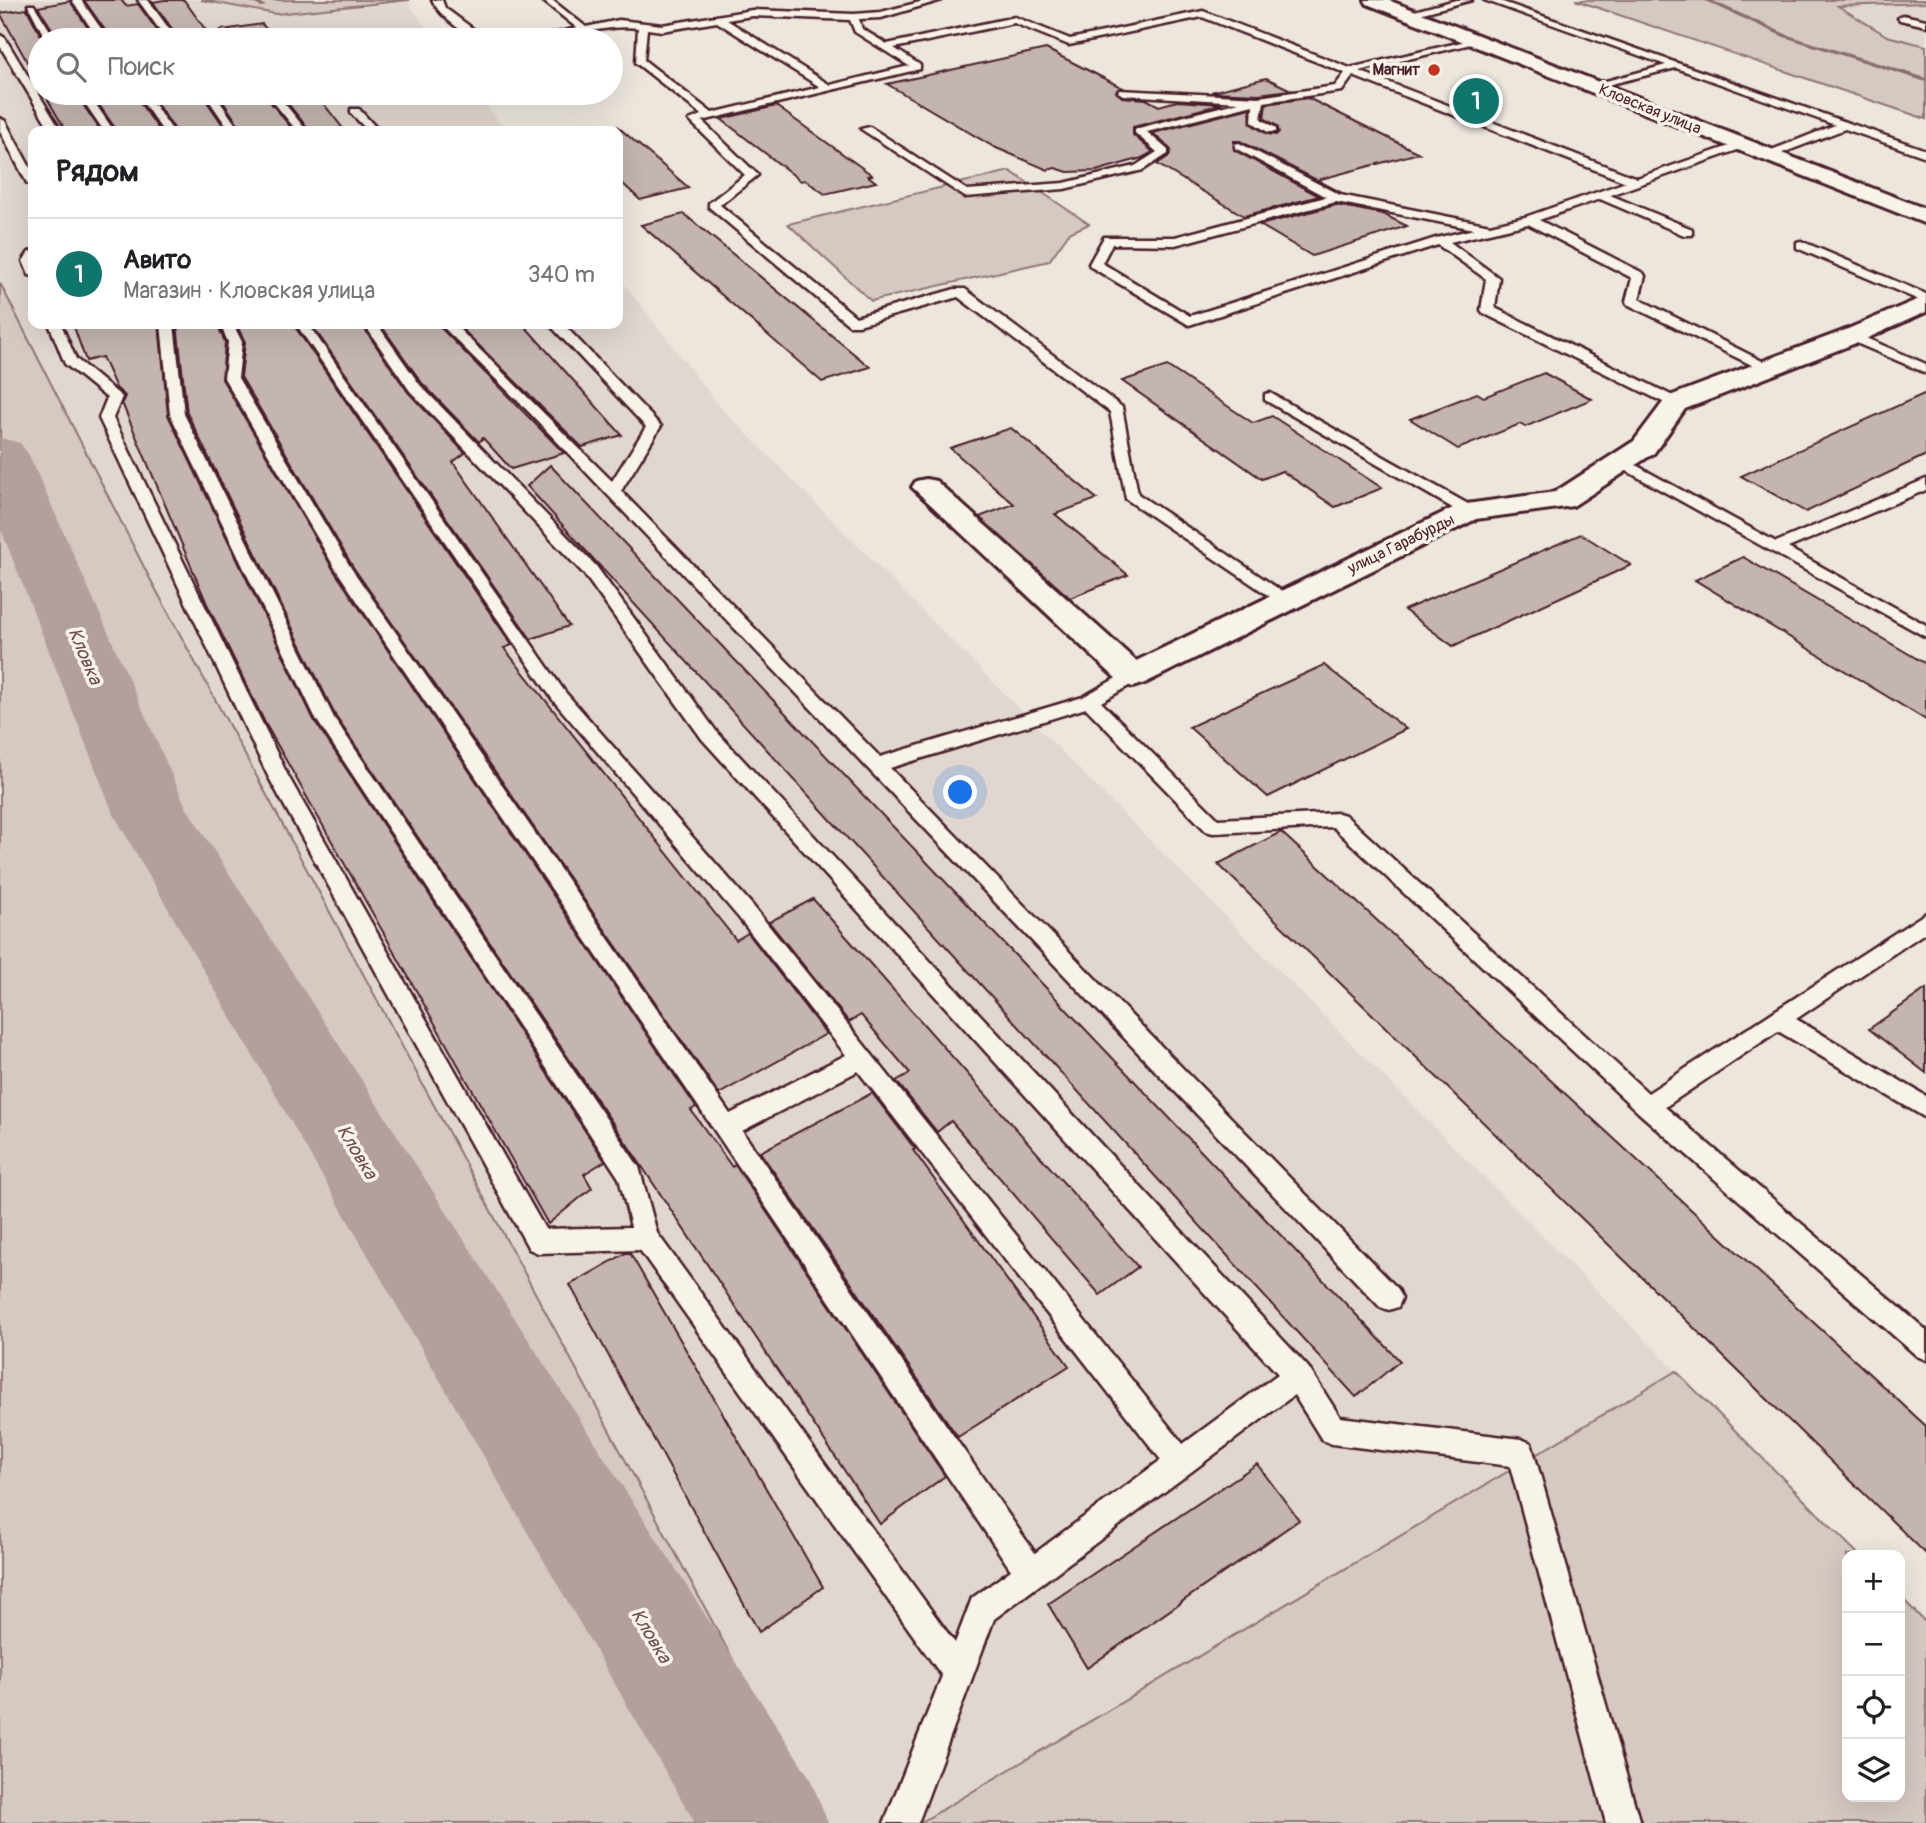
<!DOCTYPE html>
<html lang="ru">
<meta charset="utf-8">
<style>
body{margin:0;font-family:Pangolin,sans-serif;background:#f6f6f6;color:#202124}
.controls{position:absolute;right:21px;bottom:21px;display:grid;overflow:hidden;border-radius:14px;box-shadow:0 7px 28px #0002}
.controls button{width:63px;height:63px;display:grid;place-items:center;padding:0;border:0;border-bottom:2px solid #e0e0e0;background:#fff;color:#202124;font:35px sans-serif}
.you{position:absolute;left:961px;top:793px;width:24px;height:24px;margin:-18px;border:5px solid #fff;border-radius:50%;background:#1a73e8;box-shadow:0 0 0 10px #1a73e833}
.badge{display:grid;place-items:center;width:46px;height:46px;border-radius:50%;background:#0f766e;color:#fff;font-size:23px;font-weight:700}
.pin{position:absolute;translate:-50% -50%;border:4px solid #fff;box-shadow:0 2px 7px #0006}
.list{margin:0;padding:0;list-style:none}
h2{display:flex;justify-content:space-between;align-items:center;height:91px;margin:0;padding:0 28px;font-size:30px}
h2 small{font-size:23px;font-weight:400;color:#757577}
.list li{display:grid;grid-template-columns:46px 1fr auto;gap:21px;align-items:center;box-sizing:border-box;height:112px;padding:0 28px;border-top:2px solid #e0e0e0}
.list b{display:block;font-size:26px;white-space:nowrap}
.list p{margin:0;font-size:23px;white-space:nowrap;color:#757577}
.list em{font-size:23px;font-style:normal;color:#757577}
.icon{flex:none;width:38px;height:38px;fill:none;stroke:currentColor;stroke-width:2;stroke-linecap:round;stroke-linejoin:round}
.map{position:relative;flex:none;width:1926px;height:1823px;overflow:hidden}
.search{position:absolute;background:#fff;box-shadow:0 7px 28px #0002;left:28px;top:28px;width:595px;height:77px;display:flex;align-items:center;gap:18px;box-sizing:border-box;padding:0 24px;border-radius:38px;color:#757577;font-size:26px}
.panel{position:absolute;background:#fff;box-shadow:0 7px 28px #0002;left:28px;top:126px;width:595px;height:203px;border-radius:14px}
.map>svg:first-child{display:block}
.built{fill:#e0d7d0}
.green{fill:#d5c9c2;stroke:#907476;stroke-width:2}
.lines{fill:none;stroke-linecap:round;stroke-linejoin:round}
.stream{fill:#896c6f;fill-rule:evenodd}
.river{fill:#b39f9d;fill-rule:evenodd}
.building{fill:#c4b5b0;stroke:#4a1f2b;stroke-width:2}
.lane-casing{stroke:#4a1f2b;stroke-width:5}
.street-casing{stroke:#4a1f2b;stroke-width:6}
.secondary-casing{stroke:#4a1f2b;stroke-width:6}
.lane{fill:#f7f3e8;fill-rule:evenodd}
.street{fill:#f7f3e8;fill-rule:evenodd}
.secondary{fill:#f7f3e8;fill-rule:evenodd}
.poi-dot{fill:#c8321e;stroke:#f7f3e8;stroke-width:2.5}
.labels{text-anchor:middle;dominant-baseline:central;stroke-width:7;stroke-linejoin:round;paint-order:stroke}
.far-poi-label{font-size:16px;font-weight:bold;fill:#4a1f2b;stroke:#f7f3e8;text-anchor:end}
.far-street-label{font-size:16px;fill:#4a1f2b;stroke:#f7f3e8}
.water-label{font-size:19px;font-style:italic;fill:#6f4c53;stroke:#f7f3e8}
</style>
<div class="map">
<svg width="1926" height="1823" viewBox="0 0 1926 1823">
<rect width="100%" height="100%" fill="#ece6dd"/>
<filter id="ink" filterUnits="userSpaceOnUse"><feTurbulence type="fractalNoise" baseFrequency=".0143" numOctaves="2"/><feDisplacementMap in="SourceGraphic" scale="14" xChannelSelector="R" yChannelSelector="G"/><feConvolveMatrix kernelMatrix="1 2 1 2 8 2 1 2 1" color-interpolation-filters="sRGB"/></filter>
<g filter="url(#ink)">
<g class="built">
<path d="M20 0H201L276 14 407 2 436 40H40V93H477L506 131H33V324H618V276L719 406 1676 1371 920 1823H821L148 575 0 283V4Z"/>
<path d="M1926 3V46L1888 36 1837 5Z"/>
</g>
<g class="green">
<path d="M201 0H410L276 14Z"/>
<path d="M1575 0H1926V3L1838 6 1887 36 1926 46V119Z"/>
<path d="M1010 171 1089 224 1069 233 1049 261 871 301 788 224Z"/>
<path d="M0 283 148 575 821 1823H0Z"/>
<path d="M1676 1371 1859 1555H1847V1797H1900V1596L1926 1623V1823H920Z"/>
</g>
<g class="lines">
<g class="stream">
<path d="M246 0H254L266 6 261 7Z"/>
<path d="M1703 0H1711L1788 35 1926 78V82L1784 37Z"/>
</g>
<path class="river" d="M0 438 20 443 29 455 186 807 810 1778 828 1823H695L113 813 0 527Z"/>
</g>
<g class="building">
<path d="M84 0H121L126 6 138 4 164 40H112Z"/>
<path d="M164 0H184L208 33 217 32 221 40H180L153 2Z"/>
<path d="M70 1 96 40H59L38 7Z"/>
<path d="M27 9 43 40H40V85L0 13Z"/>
<path d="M262 24 275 40H237L229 29Z"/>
<path d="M1046 49 1123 88 1116 91 1122 97 1146 99 1159 106 1177 101 1222 104 1133 127V135L1153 152 1142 158 1096 171 1068 172 1055 168 1048 170 994 147 887 84Z"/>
<path d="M1266 78 1291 90 1259 94 1211 92Z"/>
<path d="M44 93H75L101 131H66Z"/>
<path d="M91 93H133L160 131H117Z"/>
<path d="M149 93H201L227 131H176Z"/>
<path d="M217 93H263L294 131H243Z"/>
<path d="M279 93H315L345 131H310Z"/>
<path d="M1308 98 1419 153 1317 180 1342 193 1240 141H1234V150L1319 196 1244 216 1157 164 1169 156 1171 150 1153 133 1250 108 1251 124 1267 134 1276 135 1279 132 1277 126 1264 118 1266 104Z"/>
<path d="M776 106 872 175 868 176 876 182 825 194 805 180 801 181 721 119Z"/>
<path d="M618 127 689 188 640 200 618 179Z"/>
<path d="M1336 205 1383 214 1407 226 1312 256 1260 225Z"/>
<path d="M684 214 870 367 822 382 641 225Z"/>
<path d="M73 324H159L168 415 314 720 605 1161 584 1174 592 1188 548 1224 265 723 207 604 122 403 125 396 116 388 102 357 86 361Z"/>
<path d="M177 324H217L225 342 222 379 333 569 696 1107 691 1110 732 1167 735 1165 945 1476 880 1524 629 1147 336 717 187 413Z"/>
<path d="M236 324H293L512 645 504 648 736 940 748 933 826 1034 719 1094 353 567 241 377 245 342Z"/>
<path d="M311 324H361L408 392 465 453 453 462 569 626 531 639Z"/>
<path d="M380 324H437L564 453 511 469 483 438 479 442 422 383Z"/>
<path d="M457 324H523L622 435 582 447Z"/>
<path d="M1167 366 1253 423 1272 416 1382 488 1335 507 1282 471 1262 479 1122 381Z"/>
<path d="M1544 373 1592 399 1525 427 1520 424 1458 449 1410 419 1477 393 1484 397Z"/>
<path d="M1926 393V455L1806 512 1741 476Z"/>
<path d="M1011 428 1097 499 1055 514 1128 575 1070 598 979 517 1014 504 950 448Z"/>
<path d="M550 465 1400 1361 1356 1397 527 486Z"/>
<path d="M1581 534 1631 565 1453 646 1404 610Z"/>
<path d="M1743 557 1926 664V720L1695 580Z"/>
<path d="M1324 665 1406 729 1268 797 1189 727Z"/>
<path d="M1281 832 1926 1426V1554L1218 864Z"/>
<path d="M813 899 1138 1267 1100 1295 951 1121 937 1132 896 1081 910 1073 861 1015 849 1022 769 922Z"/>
<path d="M1926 989V1073L1869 1029Z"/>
<path d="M872 1093 915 1149 913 1150 1069 1366 958 1437 760 1152Z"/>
<path d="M626 1253H630L823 1587 759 1632 570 1285Z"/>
<path d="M1257 1464 1299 1520 1087 1668 1048 1604Z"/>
</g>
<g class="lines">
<defs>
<g id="lane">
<path d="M72 0H81L109 40H99Z"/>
<path d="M138 0H148L177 40H167Z"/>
<path d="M432 0H442L445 8 488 40C469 40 440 17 432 0Z"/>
<path d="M542 0H552L586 27 619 20 662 25 752 10 854 14 881 12 928 0H942L881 18 859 19 862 29 887 44 1015 17 1070 39 1203 11 1350 68 1479 38V42L1359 71 1637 178 1738 143H1746V147L1610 195 1692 229V235H1684L1600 199 1539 220 1643 273 1645 276 1639 299 1774 367 1767 371 1762 370 1627 304 1626 301 1632 278 1528 224 1450 242 1499 278 1495 308 1681 400V406H1671L1483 313 1481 310 1486 279 1438 245 1189 325 1091 267 1089 264 1104 237H1175L1326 197 1235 148V144L1239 143 1340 195 1490 225 1525 217 1626 182 1353 76 1342 91 1264 102 1261 119 1276 128V132H1268L1252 122 1253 105 1147 132 1168 150V154L1143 170 1064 189 965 197 861 129 870 127 967 190 1064 183 1135 166 1157 152 1135 133V129L1239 102 1123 95 1118 92 1119 90 1259 97 1335 86 1345 73 1202 17 1069 45 1014 23 894 48 920 65V69L702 121 758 175 720 205 856 317 955 289H965L1122 407 1138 494 1295 600 1287 605 1281 604 1126 499 1110 412 958 297 859 325H849L709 207V203L745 175 689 120 702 115 636 63 638 28C601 24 566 40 528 40L577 28ZM752 16 850 20 855 32 909 66 830 85 727 20ZM717 22 820 87 712 113 644 60 647 29 662 31ZM1336 202 1474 229 1436 238 1190 316 1102 263 1112 244 1175 245Z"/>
<path d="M1456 0H1472L1408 17 1403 14Z"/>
<path d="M1484 0H1497L1926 150V157L1845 129 1772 157H1764V153L1835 125 1676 68 1591 89V85L1666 65Z"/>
<path d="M28 5H34L56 40H46Z"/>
<path d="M1903 15 1926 20V26L1900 20 1898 18Z"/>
<path d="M224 30 227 31 234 40H224L219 33Z"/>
<path d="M0 35 5 38 61 131H51L0 46Z"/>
<path d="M78 93H88L114 131H104Z"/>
<path d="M136 93H146L173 131H163Z"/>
<path d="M204 93H214L240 131H230Z"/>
<path d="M266 93H276L307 131H297Z"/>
<path d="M351 109H359L379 131H368L351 113Z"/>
<path d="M0 118 5 121 33 173V186L27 183 0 131Z"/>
<path d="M1801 241 1926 294V303L1797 248V242Z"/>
<path d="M33 251V276L29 275 23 261 29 252Z"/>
<path d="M49 324H61L76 359 122 397 113 418 288 776 545 1229 631 1227 619 1178 316 719 170 414 161 324H174L184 414 334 718 639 1167 657 1233 955 1643 972 1598 1011 1570 335 568 224 378 228 342 220 324H233L242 342 238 378 351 568 730 1114 846 1055 739 918 553 700 296 324H308L565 692 753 906 1183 1444 1278 1374 702 739 584 574 410 391 364 324H377L420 385 596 566 716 731 1308 1367 1340 1417 1521 1439 1531 1443 1640 1823H1606L1510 1466 1332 1444 1322 1440 1294 1395 994 1619 918 1823H884L942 1676 640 1250 538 1253 529 1249 268 776 99 418 107 398 65 364ZM858 1071 1161 1460 1035 1553 742 1131Z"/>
<path d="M440 324H454L612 481 646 427 549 324H563L661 426 621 491 880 757 1083 697 1127 672H1139L1142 676 1139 680 1101 702 1218 819 1338 813 1345 815 1648 1093 1926 913V932L1796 1019 1926 1096V1118L1778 1031 1665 1107 1926 1330V1360L1917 1356 1639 1113 1333 827 1213 833 1206 831 1086 708 890 768 1398 1289 1402 1298 1398 1307 1389 1310 1380 1307 526 409Z"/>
<path d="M1852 332 1926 364V373L1847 339V333Z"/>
<path d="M1270 393 1475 508 1477 511 1475 514H1463L1265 400V394Z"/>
<path d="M1621 457 1776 542 1926 479V490L1788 548 1926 625V637L1616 465 1613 462Z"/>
</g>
<path id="street" d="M1926 296V312L1861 341 1685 409 1654 453 1573 506 1476 519 1145 683 1133 687 1121 683 912 487 916 481 926 479 936 481 1136 661 1459 505 1555 492 1634 441 1667 397 1843 331Z"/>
<path id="secondary" d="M1365 0H1388L1926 209V224L1367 4Z"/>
</defs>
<use href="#lane" class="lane-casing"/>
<use href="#street" class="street-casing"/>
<use href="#secondary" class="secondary-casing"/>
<use href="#lane" class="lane"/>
<use href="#street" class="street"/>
<use href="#secondary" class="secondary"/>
</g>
</g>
<circle class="poi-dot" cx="1434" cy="70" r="7"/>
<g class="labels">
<g class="far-poi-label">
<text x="1420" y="70">Магнит</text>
</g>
<g class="far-street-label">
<text transform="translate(1650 109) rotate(22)">Кловская улица</text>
<text transform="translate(1401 544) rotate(-26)">улица Гарабурды</text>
</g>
<g class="water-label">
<text transform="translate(85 656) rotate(67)">Кловка</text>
<text transform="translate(357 1152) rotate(59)">Кловка</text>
<text transform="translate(651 1636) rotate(59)">Кловка</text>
</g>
</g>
</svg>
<div class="controls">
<button>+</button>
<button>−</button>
<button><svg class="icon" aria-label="locate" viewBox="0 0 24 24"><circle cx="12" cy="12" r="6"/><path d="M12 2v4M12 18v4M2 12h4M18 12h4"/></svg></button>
<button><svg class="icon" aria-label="layers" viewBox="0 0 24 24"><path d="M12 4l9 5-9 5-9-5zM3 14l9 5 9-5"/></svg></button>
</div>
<div class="you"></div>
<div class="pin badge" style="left:1476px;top:101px">1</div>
<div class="search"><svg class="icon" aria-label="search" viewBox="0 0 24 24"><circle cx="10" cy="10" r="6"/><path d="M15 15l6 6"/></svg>Поиск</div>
<section class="panel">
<h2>Рядом<small></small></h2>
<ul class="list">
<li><span class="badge">1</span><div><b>Авито</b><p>Магазин · Кловская улица</p></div><em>340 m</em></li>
</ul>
</section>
</div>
